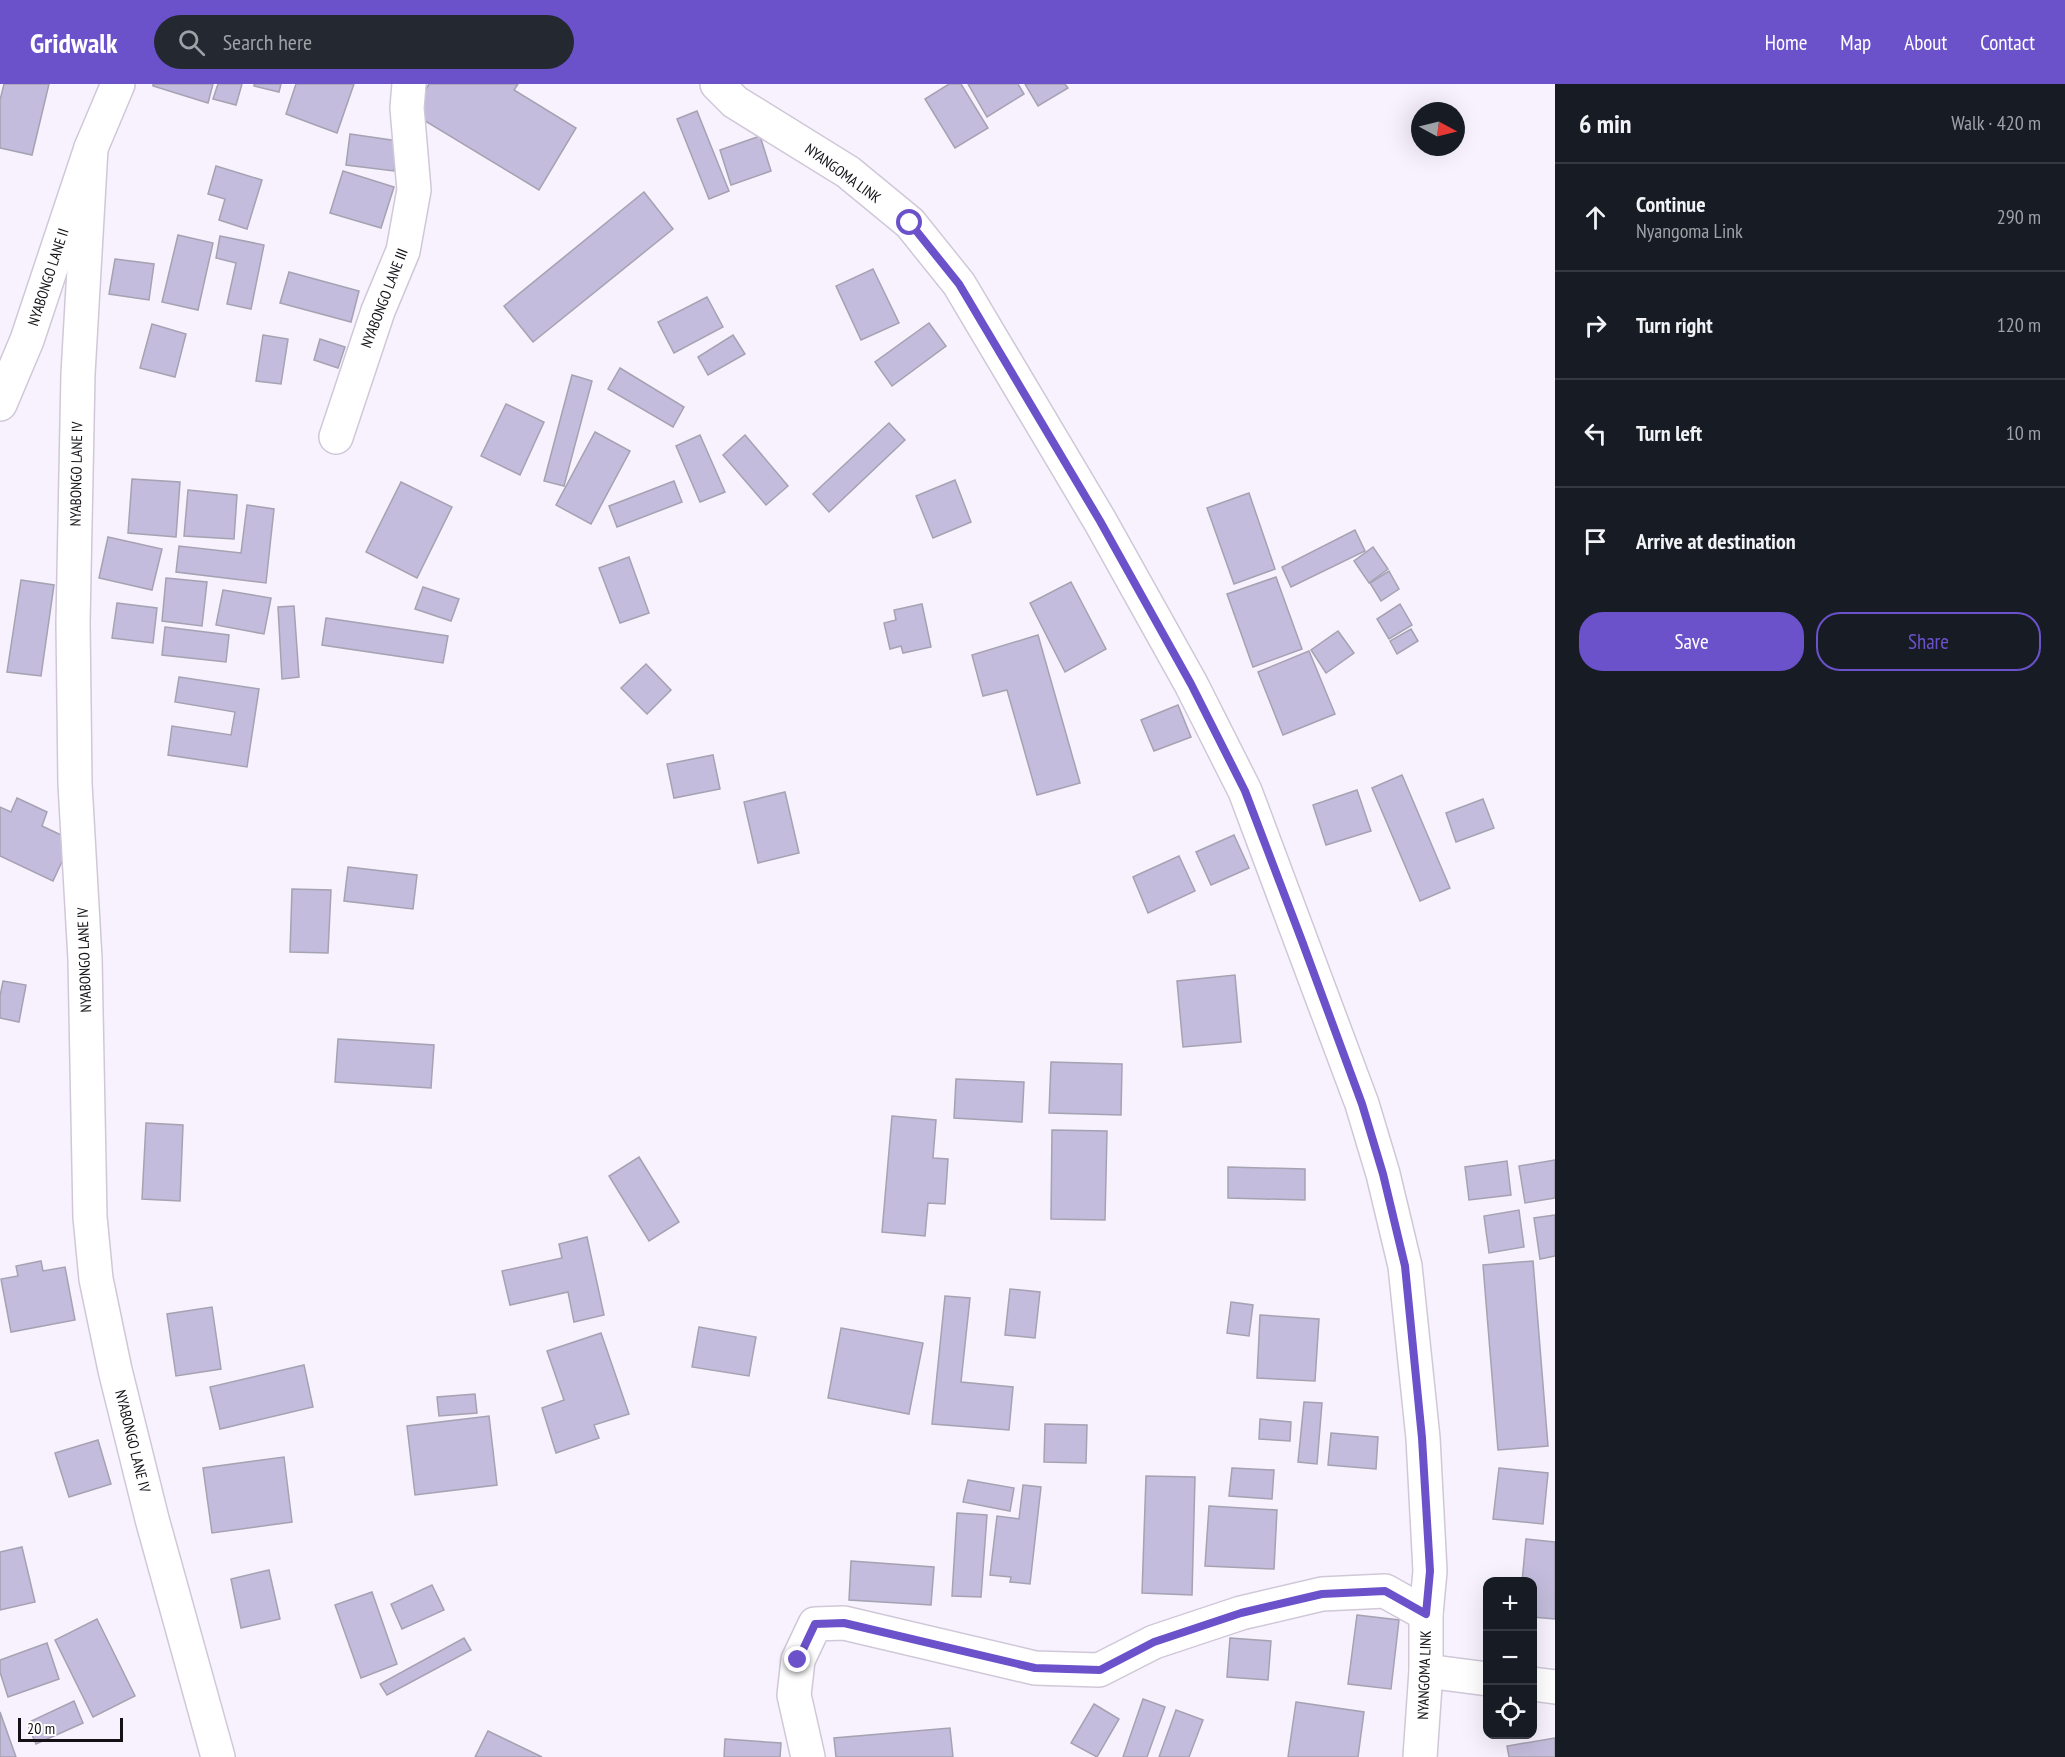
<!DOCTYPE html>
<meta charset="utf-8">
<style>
body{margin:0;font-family:"PT Sans Narrow",sans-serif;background:#242831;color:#f1f3f6}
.controls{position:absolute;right:18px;bottom:18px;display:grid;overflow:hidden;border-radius:12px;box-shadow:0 6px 24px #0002}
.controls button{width:54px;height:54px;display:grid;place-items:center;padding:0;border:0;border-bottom:2px solid #363941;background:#171b24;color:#f1f3f6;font:30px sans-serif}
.compass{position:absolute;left:1411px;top:18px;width:54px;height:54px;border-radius:50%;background:#171b24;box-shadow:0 6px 24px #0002;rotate:97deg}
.scale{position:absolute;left:18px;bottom:15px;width:105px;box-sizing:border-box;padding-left:6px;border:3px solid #141116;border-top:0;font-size:16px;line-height:21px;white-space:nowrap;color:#141116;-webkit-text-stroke:4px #fff;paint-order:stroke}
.stop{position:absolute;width:18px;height:18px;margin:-14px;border:4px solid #6b52cb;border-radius:50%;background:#fff}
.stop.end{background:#6b52cb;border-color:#fff;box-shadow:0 2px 6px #0008}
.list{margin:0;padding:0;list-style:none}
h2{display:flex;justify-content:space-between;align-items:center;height:78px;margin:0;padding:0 24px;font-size:26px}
h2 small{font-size:20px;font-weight:400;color:#9ea1a6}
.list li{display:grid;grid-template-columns:39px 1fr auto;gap:18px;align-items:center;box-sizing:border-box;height:108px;padding:0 24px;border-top:2px solid #363941}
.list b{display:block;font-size:22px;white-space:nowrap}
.list p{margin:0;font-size:20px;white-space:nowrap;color:#9ea1a6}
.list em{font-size:20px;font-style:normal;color:#9ea1a6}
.actions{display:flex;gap:12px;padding:18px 24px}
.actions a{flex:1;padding:14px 0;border:2px solid #6b52cb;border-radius:24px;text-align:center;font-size:21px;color:#6b52cb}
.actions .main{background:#6b52cb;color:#fff}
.icon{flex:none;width:33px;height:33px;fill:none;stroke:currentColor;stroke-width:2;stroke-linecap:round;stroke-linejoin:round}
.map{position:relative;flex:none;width:1555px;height:1673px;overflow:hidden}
header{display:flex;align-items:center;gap:36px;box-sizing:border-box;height:84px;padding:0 30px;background:#6b52cb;color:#fff}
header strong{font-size:28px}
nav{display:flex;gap:33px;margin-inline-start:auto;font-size:21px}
.search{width:420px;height:54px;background:#242831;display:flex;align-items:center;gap:15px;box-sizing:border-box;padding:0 21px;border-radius:33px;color:#9ea1a6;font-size:22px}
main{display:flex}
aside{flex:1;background:#171b24}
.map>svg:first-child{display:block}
.building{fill:#c3bcdc;stroke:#a5a2b2;stroke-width:1.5}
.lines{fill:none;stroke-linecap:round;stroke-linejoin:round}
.minor-casing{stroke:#d0c8d8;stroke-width:36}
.minor{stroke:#fff;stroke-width:33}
.route{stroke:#6b52cb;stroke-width:8}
.labels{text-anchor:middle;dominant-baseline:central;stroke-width:6;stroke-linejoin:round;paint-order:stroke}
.street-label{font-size:15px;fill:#141116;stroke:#fff}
</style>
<header>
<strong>Gridwalk</strong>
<div class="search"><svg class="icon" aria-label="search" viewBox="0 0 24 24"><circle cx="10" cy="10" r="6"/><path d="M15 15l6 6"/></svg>Search here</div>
<nav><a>Home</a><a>Map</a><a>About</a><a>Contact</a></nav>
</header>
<main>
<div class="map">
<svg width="1555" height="1673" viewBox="0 0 1555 1673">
<rect width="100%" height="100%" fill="#f8f1fe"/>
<g class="building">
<path d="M4 0H49L32 71 0 64V16Z"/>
<path d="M153 0H213L208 19 153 2Z"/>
<path d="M218 0H242L236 21 213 15Z"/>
<path d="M254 0H281L279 8 254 2Z"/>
<path d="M296 0H354L337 49 286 30Z"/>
<path d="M429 0H518L514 6 576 44 539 106 412 29Z"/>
<path d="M949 0H961L988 44 955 64 925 15Z"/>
<path d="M968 0H1018L1024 10 987 33Z"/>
<path d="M1025 0H1065L1068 4 1038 22Z"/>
<path d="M697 27 729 107 709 115 677 35Z"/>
<path d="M350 50 398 57 394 87 346 81Z"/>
<path d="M760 52 771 87 731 101 720 66Z"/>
<path d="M216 82 262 96 247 145 219 136 225 115 208 110Z"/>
<path d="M343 87 394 103 381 144 330 129Z"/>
<path d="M644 108 673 145 533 258 504 222Z"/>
<path d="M178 151 213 159 198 226 162 218Z"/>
<path d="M220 152 264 161 251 225 227 220 236 179 216 174Z"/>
<path d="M115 175 154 180 149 216 109 210Z"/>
<path d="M873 185 899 239 861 256 836 202Z"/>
<path d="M289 188 359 207 351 238 280 219Z"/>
<path d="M707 213 723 243 674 269 658 238Z"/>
<path d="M929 239 946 262 892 302 875 278Z"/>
<path d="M152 240 186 250 175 293 140 284Z"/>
<path d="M263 251 288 255 281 300 256 297Z"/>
<path d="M733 251 745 270 708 291 698 273Z"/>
<path d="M320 255 345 263 338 284 314 276Z"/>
<path d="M620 284 684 323 673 343 608 305Z"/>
<path d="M572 291 592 297 564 402 544 397Z"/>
<path d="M506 320 544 338 520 391 481 372Z"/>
<path d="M889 339 905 356 829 428 813 410Z"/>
<path d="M595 348 630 367 591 440 556 421Z"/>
<path d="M700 351 725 408 700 418 676 362Z"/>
<path d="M745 351 788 402 766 421 723 371Z"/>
<path d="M132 395 180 398 176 453 128 449Z"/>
<path d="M955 396 971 438 933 454 916 412Z"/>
<path d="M674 397 682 418 617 443 609 422Z"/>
<path d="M401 398 452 423 417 494 366 468Z"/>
<path d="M188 406 237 411 234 455 184 452Z"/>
<path d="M1249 409 1275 485 1234 500 1207 424Z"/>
<path d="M247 421 274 425 266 499 176 488 179 462 241 469Z"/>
<path d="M1355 446 1365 467 1291 503 1282 483Z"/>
<path d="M108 453 162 465 152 506 99 494Z"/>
<path d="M1373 463 1388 485 1369 499 1354 477Z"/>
<path d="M629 473 649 529 620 539 599 484Z"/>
<path d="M1389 487 1399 505 1381 517 1370 499Z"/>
<path d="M1276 493 1302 565 1253 583 1227 510Z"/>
<path d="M166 494 207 498 202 542 162 537Z"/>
<path d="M21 496 54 501 41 592 7 588Z"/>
<path d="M1071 498 1106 565 1065 588 1030 519Z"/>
<path d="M423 503 459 515 451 537 415 525Z"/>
<path d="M223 506 271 514 264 550 216 541Z"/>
<path d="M117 519 157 524 153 559 112 554Z"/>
<path d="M922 520 931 563 903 569 901 562 890 565 884 539 896 536 894 526Z"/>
<path d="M1400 520 1412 541 1389 555 1377 535Z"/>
<path d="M294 522 299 593 282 595 278 523Z"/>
<path d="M326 534 448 552 443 579 322 561Z"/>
<path d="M165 543 229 551 226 578 162 571Z"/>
<path d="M1411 545 1418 557 1397 570 1390 557Z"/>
<path d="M1338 547 1354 569 1326 589 1311 566Z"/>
<path d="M1038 551 1080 699 1037 711 1007 606 983 612 972 571Z"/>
<path d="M1309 567 1335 630 1283 651 1258 588Z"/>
<path d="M646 580 671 606 647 630 621 604Z"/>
<path d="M179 593 259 605 247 683 168 671 172 642 231 651 235 628 175 618Z"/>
<path d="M1178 621 1191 653 1154 667 1141 636Z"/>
<path d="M713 671 720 705 674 714 667 680Z"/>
<path d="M1402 691 1450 804 1420 817 1372 704Z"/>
<path d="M1357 706 1371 747 1326 761 1313 721Z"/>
<path d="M785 708 799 769 758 779 744 718Z"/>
<path d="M17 714 47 728 42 742 72 756 53 797 0 772V723L11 728Z"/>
<path d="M1483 715 1494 744 1456 758 1446 729Z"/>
<path d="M1234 751 1249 784 1211 801 1196 768Z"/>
<path d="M1179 772 1195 807 1148 829 1133 793Z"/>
<path d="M348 783 417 791 413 825 344 817Z"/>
<path d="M292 805 331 806 328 869 290 868Z"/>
<path d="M1235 891 1241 958 1183 963 1177 897Z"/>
<path d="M3 897 26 901 19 938 0 934V912Z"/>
<path d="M338 955 434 961 431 1004 335 998Z"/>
<path d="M1051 978 1122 980 1121 1031 1049 1029Z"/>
<path d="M956 995 1024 998 1022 1038 954 1034Z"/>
<path d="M892 1032 936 1036 933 1074 948 1075 945 1120 928 1119 925 1152 882 1148Z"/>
<path d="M146 1039 183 1041 180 1117 142 1115Z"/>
<path d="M1052 1046 1107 1047 1105 1136 1051 1135Z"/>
<path d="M639 1073 679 1138 649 1157 609 1092Z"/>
<path d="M1555 1076V1114L1525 1119 1519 1082Z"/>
<path d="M1507 1077 1511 1111 1469 1116 1465 1083Z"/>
<path d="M1228 1083 1305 1085V1116L1228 1114Z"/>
<path d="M1519 1126 1524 1163 1489 1169 1484 1132Z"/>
<path d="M1555 1131V1172L1540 1175 1534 1134Z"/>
<path d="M587 1153 604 1231 574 1238 568 1208 510 1221 502 1187 562 1174 559 1160Z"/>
<path d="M41 1177 43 1187 65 1183 75 1236 11 1248 1 1195 18 1192 16 1182Z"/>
<path d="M1533 1177 1548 1362 1498 1366 1483 1181Z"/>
<path d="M1010 1205 1040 1208 1035 1254 1005 1251Z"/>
<path d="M945 1212 970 1214 961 1298 1013 1303 1009 1346 932 1340Z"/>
<path d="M1231 1218 1253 1221 1249 1252 1227 1249Z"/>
<path d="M212 1223 221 1285 176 1292 167 1230Z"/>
<path d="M1260 1231 1319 1235 1315 1297 1257 1294Z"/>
<path d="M699 1243 756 1253 749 1292 692 1283Z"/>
<path d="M841 1244 923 1259 909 1330 828 1314Z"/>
<path d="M601 1249 629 1330 594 1341 599 1354 556 1369 542 1324 564 1316 547 1267Z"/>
<path d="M304 1281 313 1323 220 1345 210 1303Z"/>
<path d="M475 1310 477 1329 439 1332 437 1313Z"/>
<path d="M1304 1318 1322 1319 1317 1380 1298 1378Z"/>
<path d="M489 1332 497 1401 415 1411 407 1342Z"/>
<path d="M1260 1335 1291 1338 1290 1357 1259 1355Z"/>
<path d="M1045 1340 1087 1341 1086 1379 1044 1378Z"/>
<path d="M1331 1349 1378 1353 1376 1385 1328 1381Z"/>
<path d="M98 1356 111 1400 69 1413 55 1369Z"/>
<path d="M284 1373 292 1438 212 1449 203 1384Z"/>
<path d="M1232 1384 1274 1386 1272 1415 1229 1412Z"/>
<path d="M1499 1384 1548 1389 1543 1440 1493 1435Z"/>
<path d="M1146 1392 1195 1393 1192 1511 1142 1509Z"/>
<path d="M968 1396 1014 1404 1010 1427 963 1418Z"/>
<path d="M1023 1401 1041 1403 1030 1500 1010 1498 1011 1493 990 1491 997 1432 1019 1435Z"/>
<path d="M1209 1422 1277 1426 1274 1485 1205 1482Z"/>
<path d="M957 1429 987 1431 981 1513 952 1512Z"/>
<path d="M1526 1455 1555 1458V1535L1532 1533V1498H1522Z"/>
<path d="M22 1463 35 1518 0 1526V1468Z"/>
<path d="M851 1477 934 1483 931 1521 849 1516Z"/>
<path d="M269 1486 280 1535 241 1544 231 1495Z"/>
<path d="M432 1501 444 1526 402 1545 391 1520Z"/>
<path d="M372 1508 397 1580 361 1594 335 1521Z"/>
<path d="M1357 1531 1399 1536 1391 1605 1348 1600Z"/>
<path d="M97 1535 135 1612 93 1633 55 1556Z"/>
<path d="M464 1554 471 1566 387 1611 380 1600Z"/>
<path d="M1230 1554 1271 1557 1268 1596 1227 1593Z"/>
<path d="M47 1559 59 1595 8 1613 0 1588V1576Z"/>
<path d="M1143 1615 1165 1623 1147 1673H1123Z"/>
<path d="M74 1617 83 1639 36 1660 27 1639Z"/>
<path d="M1296 1618 1364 1628 1358 1673H1288Z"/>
<path d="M1094 1620 1119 1635 1097 1673 1071 1659Z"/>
<path d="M1176 1626 1203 1636 1189 1673H1159Z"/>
<path d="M0 1628 16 1673H0Z"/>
<path d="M950 1644 953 1673H836L834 1654Z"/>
<path d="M488 1647 542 1673H475Z"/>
<path d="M1555 1654V1673H1509L1507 1662Z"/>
<path d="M725 1655 781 1659 780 1673H724Z"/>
</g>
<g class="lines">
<defs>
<g id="minor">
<path d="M717 0 735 18 848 88 910 139 959 200 1100 437 1191 600 1245 707 1362 1020 1383 1090 1405 1182 1423 1354 1430 1487 1426 1530V1587L1420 1673"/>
<path d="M91 64 78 290 73 539 75 700 85 875 90 1133 96 1195 115 1286 152 1435 218 1673"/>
<path d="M0 320 27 256 91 64 118 0"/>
<path d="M336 353 378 227 403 167 414 106 407 24 409 0"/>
<path d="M1426 1587 1488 1595"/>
<path d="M1532 1600 1555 1603"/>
<path d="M808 1673 794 1611 798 1576 815 1540 844 1539 1035 1584 1099 1586 1154 1558 1241 1529 1322 1510 1385 1507 1426 1530"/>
</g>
</defs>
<use href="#minor" class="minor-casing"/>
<use href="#minor" class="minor"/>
</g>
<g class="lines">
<path class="route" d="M798 1576 815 1540 844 1539 1035 1584 1100 1586 1154 1558 1241 1529 1322 1510 1385 1507 1426 1530 1430 1487 1422 1354 1405 1182 1383 1090 1362 1020 1302 857 1245 707 1191 600 1100 437 959 200 910 139"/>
</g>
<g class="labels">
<g class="street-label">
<text transform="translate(843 89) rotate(36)">NYANGOMA LINK</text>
<text transform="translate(48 193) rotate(-72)">NYABONGO LANE II</text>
<text transform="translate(384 214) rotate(-69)">NYABONGO LANE III</text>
<text transform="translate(76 390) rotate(-89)">NYABONGO LANE IV</text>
<text transform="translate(84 876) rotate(-92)">NYABONGO LANE IV</text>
<text transform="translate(133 1357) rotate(76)">NYABONGO LANE IV</text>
<text transform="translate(1424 1591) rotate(-88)">NYANGOMA LINK</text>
</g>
</g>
</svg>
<div class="controls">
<button>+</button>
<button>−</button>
<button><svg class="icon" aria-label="locate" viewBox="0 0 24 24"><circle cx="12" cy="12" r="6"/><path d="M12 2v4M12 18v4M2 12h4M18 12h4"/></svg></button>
</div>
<svg class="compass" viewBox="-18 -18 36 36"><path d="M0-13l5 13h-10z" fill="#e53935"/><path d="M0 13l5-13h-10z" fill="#9ea1a6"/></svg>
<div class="scale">20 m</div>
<div class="stop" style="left:910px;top:139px"></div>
<div class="stop end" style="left:798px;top:1576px"></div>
</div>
<aside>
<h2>6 min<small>Walk · 420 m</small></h2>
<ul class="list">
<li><svg class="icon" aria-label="ahead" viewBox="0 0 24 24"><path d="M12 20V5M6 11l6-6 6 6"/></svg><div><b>Continue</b><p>Nyangoma Link</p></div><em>290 m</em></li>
<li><svg class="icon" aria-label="right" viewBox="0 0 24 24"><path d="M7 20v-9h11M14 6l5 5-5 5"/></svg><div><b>Turn right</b></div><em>120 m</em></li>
<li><svg class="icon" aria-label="left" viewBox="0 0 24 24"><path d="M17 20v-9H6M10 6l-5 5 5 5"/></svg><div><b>Turn left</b></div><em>10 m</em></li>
<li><svg class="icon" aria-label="arrive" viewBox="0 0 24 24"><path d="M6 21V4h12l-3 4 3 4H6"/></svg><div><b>Arrive at destination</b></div></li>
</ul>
<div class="actions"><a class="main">Save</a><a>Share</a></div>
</aside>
</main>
